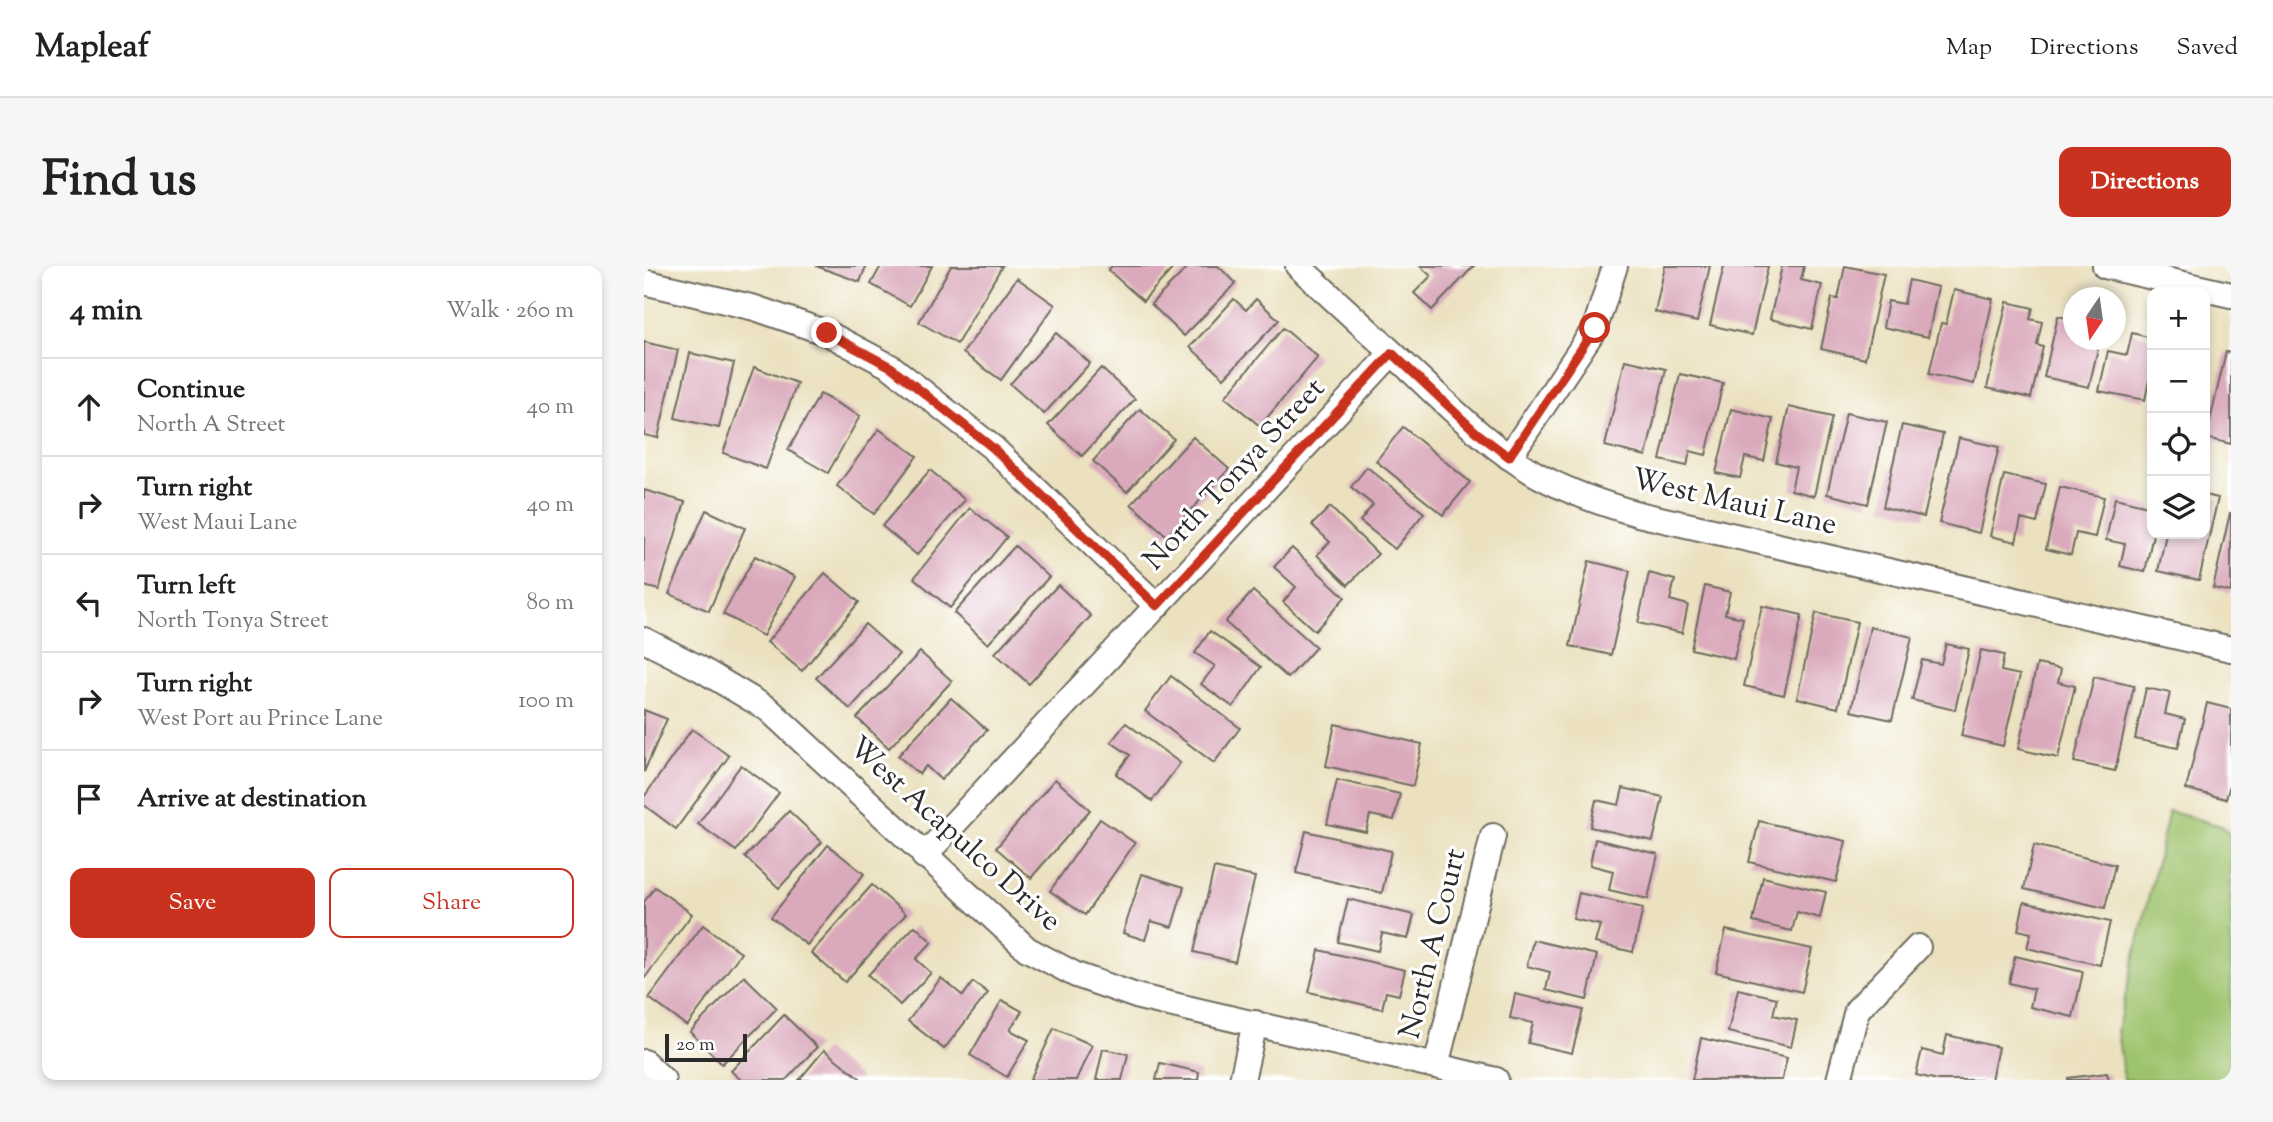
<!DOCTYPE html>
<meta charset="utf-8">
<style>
body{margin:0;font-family:"Sorts Mill Goudy",serif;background:#f6f6f6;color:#222}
.controls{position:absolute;right:21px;top:21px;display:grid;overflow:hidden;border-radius:14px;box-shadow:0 4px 10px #0003}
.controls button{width:63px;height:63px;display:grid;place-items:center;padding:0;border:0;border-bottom:2px solid #e0e0e0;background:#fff;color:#222;font:35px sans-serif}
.compass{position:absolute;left:1419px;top:21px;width:63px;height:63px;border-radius:50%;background:#fff;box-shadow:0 4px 10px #0003;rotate:193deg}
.scale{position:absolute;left:21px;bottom:18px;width:82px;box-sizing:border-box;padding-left:7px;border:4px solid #2b2b2b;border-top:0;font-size:19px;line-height:24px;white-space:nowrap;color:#2b2b2b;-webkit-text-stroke:5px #fff;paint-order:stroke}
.stop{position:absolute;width:21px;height:21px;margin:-16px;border:5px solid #c8321e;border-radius:50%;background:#fff}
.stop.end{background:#c8321e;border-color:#fff;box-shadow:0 2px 7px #0008}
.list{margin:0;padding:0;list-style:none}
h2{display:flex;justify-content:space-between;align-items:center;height:91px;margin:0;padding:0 28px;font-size:30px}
h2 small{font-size:23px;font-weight:400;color:#767676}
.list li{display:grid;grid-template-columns:46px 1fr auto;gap:21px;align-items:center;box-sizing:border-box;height:98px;padding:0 28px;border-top:2px solid #e0e0e0}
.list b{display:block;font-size:26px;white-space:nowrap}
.list p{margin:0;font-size:23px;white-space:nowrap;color:#767676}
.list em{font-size:23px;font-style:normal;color:#767676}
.actions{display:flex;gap:14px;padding:21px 28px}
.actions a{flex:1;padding:16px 0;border:2px solid #c8321e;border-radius:14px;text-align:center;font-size:24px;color:#c8321e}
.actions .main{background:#c8321e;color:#fff}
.icon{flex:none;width:38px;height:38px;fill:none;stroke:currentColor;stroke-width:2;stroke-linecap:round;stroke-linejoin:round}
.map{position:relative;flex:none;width:1587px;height:814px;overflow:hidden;border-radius:14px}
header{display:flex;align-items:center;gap:42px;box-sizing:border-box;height:98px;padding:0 35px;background:#fff;border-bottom:2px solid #e0e0e0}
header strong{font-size:33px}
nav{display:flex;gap:38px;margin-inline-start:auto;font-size:24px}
.intro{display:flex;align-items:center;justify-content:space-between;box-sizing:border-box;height:168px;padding:0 42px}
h1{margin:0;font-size:49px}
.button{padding:18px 32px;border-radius:14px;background:#c8321e;color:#fff;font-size:24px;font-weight:700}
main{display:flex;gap:42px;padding:0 42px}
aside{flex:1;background:#fff;border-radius:14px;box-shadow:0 4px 10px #0003}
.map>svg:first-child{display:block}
.green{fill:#9ec36d;stroke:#64774c;stroke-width:2}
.building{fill:#daa9bb}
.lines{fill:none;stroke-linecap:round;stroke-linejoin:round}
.minor-casing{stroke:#6e6b5f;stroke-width:28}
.minor{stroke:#fff;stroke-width:24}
.route{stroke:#c8321e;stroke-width:9}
.labels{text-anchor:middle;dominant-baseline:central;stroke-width:6;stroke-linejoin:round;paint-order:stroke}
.street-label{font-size:30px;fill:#2b2b2b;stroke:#fff}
</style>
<header>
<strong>Mapleaf</strong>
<nav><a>Map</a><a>Directions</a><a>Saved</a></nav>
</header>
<div class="intro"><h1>Find us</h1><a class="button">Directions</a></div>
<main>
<aside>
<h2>4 min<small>Walk · 260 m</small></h2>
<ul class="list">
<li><svg class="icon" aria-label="ahead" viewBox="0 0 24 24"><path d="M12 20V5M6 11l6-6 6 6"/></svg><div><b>Continue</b><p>North A Street</p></div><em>40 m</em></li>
<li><svg class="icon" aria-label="right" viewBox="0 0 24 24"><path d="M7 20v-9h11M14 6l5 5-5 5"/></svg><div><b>Turn right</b><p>West Maui Lane</p></div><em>40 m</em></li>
<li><svg class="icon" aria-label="left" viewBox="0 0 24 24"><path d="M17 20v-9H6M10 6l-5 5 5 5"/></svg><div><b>Turn left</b><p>North Tonya Street</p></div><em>80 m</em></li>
<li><svg class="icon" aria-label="right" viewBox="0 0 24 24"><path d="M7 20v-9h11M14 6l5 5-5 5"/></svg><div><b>Turn right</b><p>West Port au Prince Lane</p></div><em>100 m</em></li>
<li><svg class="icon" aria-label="arrive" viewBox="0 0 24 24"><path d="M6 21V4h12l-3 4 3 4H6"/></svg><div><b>Arrive at destination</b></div></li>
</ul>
<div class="actions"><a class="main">Save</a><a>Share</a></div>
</aside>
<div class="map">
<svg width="1587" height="814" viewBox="0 0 1587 814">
<rect width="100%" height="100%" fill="#fff"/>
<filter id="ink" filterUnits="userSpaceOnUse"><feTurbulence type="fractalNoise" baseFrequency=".0143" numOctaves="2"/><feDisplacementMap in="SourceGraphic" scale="14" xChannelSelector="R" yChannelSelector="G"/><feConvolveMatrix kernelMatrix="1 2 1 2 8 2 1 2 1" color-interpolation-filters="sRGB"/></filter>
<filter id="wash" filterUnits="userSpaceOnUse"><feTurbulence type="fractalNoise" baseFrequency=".00686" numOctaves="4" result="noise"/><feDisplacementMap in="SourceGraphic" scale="28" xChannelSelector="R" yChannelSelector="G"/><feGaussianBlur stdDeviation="1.57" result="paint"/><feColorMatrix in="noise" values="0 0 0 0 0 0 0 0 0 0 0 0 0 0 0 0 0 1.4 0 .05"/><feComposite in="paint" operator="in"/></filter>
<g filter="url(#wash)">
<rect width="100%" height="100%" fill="#ebe1bf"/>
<path class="green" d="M1525 545 1577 560 1587 569V814H1480L1473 765Z"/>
<g id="blocks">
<g class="building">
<path d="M172 0H222L216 16Z"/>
<path d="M237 0H288L266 40 227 18Z"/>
<path d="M307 0H358L313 78 275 56Z"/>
<path d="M468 0H531L499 35 464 4Z"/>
<path d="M545 0H574L592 17 540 70 507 38Z"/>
<path d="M776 0H830L788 44 770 27 787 10Z"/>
<path d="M1021 0H1066L1053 56 1011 46Z"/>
<path d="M1080 0H1124L1108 69 1066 59Z"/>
<path d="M1138 0H1160L1157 14 1178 19 1168 63 1126 53Z"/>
<path d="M1201 0 1240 8 1221 93 1177 83 1188 32 1194 33Z"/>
<path d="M373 12 411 39 357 114 319 87Z"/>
<path d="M1265 14 1294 21 1284 71 1239 61 1244 35 1260 38Z"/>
<path d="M1310 24 1349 33 1330 118 1285 108 1297 57 1302 58Z"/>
<path d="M590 33 602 44 612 33 635 54 580 112 546 81Z"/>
<path d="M1363 36 1389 42 1386 53 1398 56 1393 79 1399 81 1387 132 1343 122Z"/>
<path d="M1414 50 1430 54V74H1436L1435 78 1454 82 1445 121 1400 111Z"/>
<path d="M639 62 674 91 616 160 581 131Z"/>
<path d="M412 67 446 97 400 148 366 118Z"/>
<path d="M1488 67 1508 72V99L1501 134 1455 125 1464 85 1483 89Z"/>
<path d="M0 76 34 84 14 172 0 169Z"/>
<path d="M1582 86 1587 87V178L1562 172Z"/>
<path d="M46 87 90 97 75 162 31 152Z"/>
<path d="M981 94 1022 103 1002 190 961 180Z"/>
<path d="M110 101 153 117 122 203 79 187Z"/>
<path d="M457 102 491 133 438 190 404 159Z"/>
<path d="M1036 108 1079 117 1062 189 1046 185 1043 200 1016 194Z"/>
<path d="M176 128 216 150 184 207 144 184Z"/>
<path d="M1145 141 1188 151 1170 230 1147 224 1152 201 1132 196Z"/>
<path d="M496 143 530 173 483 226 449 195Z"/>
<path d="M1087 143 1129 153 1120 195 1101 191 1096 212 1072 207Z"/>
<path d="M1202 147 1243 156 1224 238 1183 228Z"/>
<path d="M1258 159 1299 168 1280 251 1239 241Z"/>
<path d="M759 161 826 216 799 249 732 195Z"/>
<path d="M235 163 273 190 230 248 193 220Z"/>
<path d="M549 171 585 203 523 270 487 238Z"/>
<path d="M1315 172 1355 181 1335 267 1295 257Z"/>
<path d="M723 201 780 247 751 283 716 255 729 239 707 221Z"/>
<path d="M286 204 321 234 273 289 238 260Z"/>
<path d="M1360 209 1402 218 1393 257 1377 253 1372 276 1346 270Z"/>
<path d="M1416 221 1460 231 1451 271 1432 267 1427 289 1402 283Z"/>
<path d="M0 224 41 236 15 324 0 320Z"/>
<path d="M1561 229 1574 232 1555 314 1514 305 1522 268H1561Z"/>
<path d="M1471 232 1508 241 1509 268 1501 306 1476 300 1481 278 1462 274Z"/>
<path d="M686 241 734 288 704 319 673 289 686 276 668 259Z"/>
<path d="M326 242 363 271 306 342 270 312Z"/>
<path d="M62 244 101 262 65 345 25 328Z"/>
<path d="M1586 247H1587V326L1569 322Z"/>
<path d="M371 280 405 311 344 378 310 347Z"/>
<path d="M648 282 701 331 671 365 639 336 652 321 630 301Z"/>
<path d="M111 290 151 311 119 370 79 348Z"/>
<path d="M945 295 986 305 967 389 926 380Z"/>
<path d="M181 307 215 336 158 405 123 376Z"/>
<path d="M1005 307 1031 314 1026 334 1044 339 1038 367 994 357Z"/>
<path d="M414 319 447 350 385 418 351 387Z"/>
<path d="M1061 320 1086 326 1081 348 1099 352 1090 393 1047 383Z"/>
<path d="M609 325 672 381 644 412 581 356Z"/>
<path d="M1118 340 1158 349 1140 429 1100 420Z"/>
<path d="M1172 347 1213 356 1194 442 1153 432Z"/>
<path d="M221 358 255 388 206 443 172 412Z"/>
<path d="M1226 361 1268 371 1248 454 1207 445Z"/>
<path d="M566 365 617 401 589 441 557 418 571 400 551 387Z"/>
<path d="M1302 378 1325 383 1311 444 1268 434 1278 394 1297 398Z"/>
<path d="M1337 384 1360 389 1357 405 1376 409 1359 480 1317 470Z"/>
<path d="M276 386 308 415 245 482 213 452Z"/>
<path d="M1393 398 1417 403 1414 416 1431 420 1414 492 1374 483Z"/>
<path d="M527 410 596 462 570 497 501 445Z"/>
<path d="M1450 411 1490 420 1471 505 1430 496Z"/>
<path d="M1502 422 1526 427 1521 448 1541 453 1534 482 1491 473Z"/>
<path d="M307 432 343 464 297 514 282 500 275 508 254 490Z"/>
<path d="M1563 437 1587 443V515L1582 533 1542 523Z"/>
<path d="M0 444 23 453 0 506Z"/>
<path d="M482 457 536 497 508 535 472 508 486 489 467 476Z"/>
<path d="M691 458 778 478 769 520 682 500Z"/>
<path d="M48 463 85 490 32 563 0 539V531Z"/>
<path d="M97 499 135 527 92 585 54 558Z"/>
<path d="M411 513 446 544 387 612 352 582Z"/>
<path d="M693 514 756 528 750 554 726 549 722 566 683 558Z"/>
<path d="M979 522 1019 531 1009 575 946 561 952 534 975 539Z"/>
<path d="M145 545 178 576 135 622 101 591Z"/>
<path d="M456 553 491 577 441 649 406 625Z"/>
<path d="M1115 555 1202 575 1192 616 1105 596Z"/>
<path d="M662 565 747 585 738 627 652 607Z"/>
<path d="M951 573 1014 588 1004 633 965 624 969 605 946 599Z"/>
<path d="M184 579 220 608 163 679 127 651Z"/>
<path d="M1390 579 1471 599 1461 642 1380 623Z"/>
<path d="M570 602 611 611 591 696 550 686Z"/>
<path d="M498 608 540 621 528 661 507 655 501 674 479 667Z"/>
<path d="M1119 611 1182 626 1176 652 1153 646 1148 665 1109 656Z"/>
<path d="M228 619 262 648 201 716 167 687Z"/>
<path d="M11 621 48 648 0 713V636Z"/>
<path d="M935 627 999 642 989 686 951 677 956 659 929 653Z"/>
<path d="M704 633 770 649 764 673 738 667 734 685 694 676Z"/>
<path d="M1380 636 1466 656 1456 699 1383 682 1387 667 1374 664Z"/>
<path d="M59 659 97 687 43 760 5 732Z"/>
<path d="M271 660 288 676 272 693 287 707 256 739 224 709Z"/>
<path d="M1082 664 1168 683 1158 726 1072 706Z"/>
<path d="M889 674 953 689 943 734 902 724 906 706 883 700Z"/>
<path d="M675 684 761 704 755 729 742 726 738 743 665 726Z"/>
<path d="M1371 690 1439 706 1429 751 1386 741 1390 723 1365 717Z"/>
<path d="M100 710 133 742 78 798 46 766Z"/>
<path d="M297 712 319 730 329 716 344 727 300 783 264 755Z"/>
<path d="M1094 723 1133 732 1129 749 1153 754 1147 781 1084 766Z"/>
<path d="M871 728 939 744 928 787 884 777 889 757 866 752Z"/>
<path d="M358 734 378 745 366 764 385 774 363 811 326 789Z"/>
<path d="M140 749 173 781 142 814H97L87 805Z"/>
<path d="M410 762 448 779 432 814H386Z"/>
<path d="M1303 769 1354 781 1347 814H1294L1272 809 1278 784 1299 789Z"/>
<path d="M1057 772 1143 792 1138 814H1048Z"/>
<path d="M459 783 484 788 478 814H452Z"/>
<path d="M180 784 216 812 214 814H155Z"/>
<path d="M516 797 555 806 554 814H512Z"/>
<path d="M1463 807 1465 814H1424V812Z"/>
</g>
</g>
</g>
<g filter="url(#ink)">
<use href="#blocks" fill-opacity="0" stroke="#6e6b5f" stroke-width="2"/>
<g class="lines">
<defs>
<g id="minor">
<path d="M654 0C696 39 738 77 779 116 814 149 849 183 890 207 923 226 959 238 994 248L1587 383"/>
<path d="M1461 0 1587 29"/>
<path d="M0 16 111 42 183 67 247 101 349 182 513 340"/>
<path d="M865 191 951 62 971 0"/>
<path d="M0 374 55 402 124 443 383 683 432 709 495 731 852 814"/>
<path d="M280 590 748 87"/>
<path d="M0 796 19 814"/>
<path d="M792 800 849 570"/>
<path d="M598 814 611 757"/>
<path d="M1195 814 1213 744 1274 681"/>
</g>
</defs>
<use href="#minor" class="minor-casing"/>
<use href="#minor" class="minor"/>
</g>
</g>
<g class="lines" filter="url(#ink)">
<path class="route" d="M183 67 247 101 349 182 513 340 748 87 832 166 865 191 951 62"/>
</g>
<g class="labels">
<g class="street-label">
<text transform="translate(591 209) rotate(-47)">North Tonya Street</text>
<text transform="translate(1090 237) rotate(13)">West Maui Lane</text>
<text transform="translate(310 569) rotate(42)">West Acapulco Drive</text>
<text transform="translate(790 678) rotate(-76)">North A Court</text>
</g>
</g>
</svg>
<div class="controls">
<button>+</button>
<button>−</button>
<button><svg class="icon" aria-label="locate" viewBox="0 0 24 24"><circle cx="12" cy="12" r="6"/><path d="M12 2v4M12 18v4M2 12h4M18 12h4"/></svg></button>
<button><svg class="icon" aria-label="layers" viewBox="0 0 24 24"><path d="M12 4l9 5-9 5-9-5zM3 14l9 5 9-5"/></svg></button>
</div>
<svg class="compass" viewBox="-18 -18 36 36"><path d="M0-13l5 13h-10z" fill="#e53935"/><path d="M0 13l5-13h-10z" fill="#767676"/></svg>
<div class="scale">20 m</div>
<div class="stop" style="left:951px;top:62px"></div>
<div class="stop end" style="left:183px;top:67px"></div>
</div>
</main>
